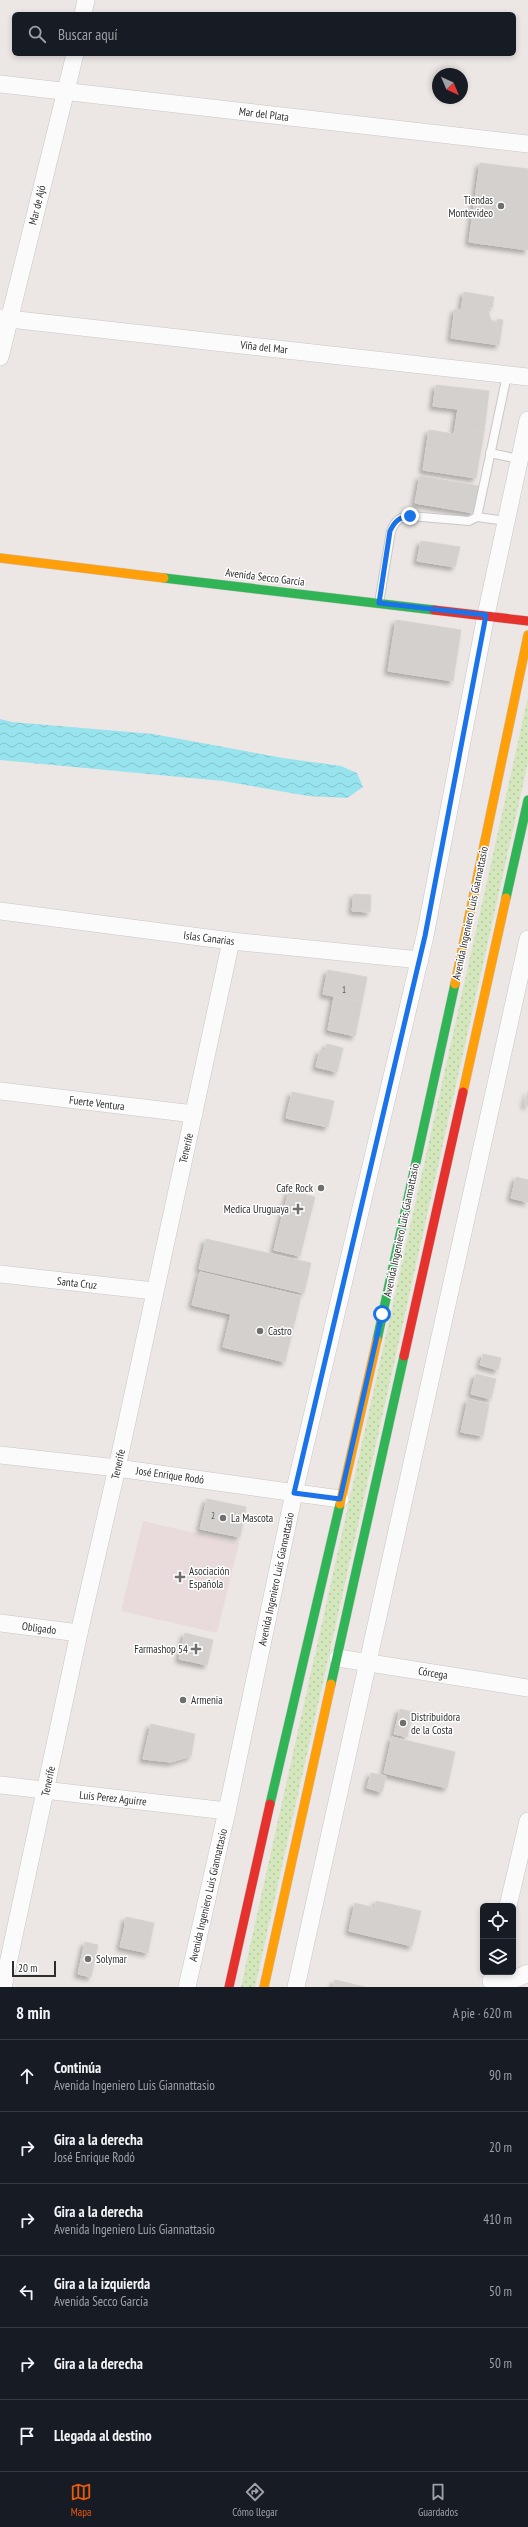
<!DOCTYPE html>
<html lang="es">
<meta charset="utf-8">
<style>
body{margin:0;font-family:"PT Sans Narrow",sans-serif;background:#242831;color:#f1f3f6}
.controls{position:absolute;right:12px;bottom:12px;display:grid;overflow:hidden;border-radius:6px;box-shadow:0 2px 6px #0003}
.controls button{width:36px;height:36px;display:grid;place-items:center;padding:0;border:0;border-bottom:1px solid #363941;background:#171b24;color:#f1f3f6;font:20px sans-serif}
.compass{position:absolute;left:432px;top:68px;width:36px;height:36px;border-radius:50%;background:#171b24;box-shadow:0 2px 6px #0003;rotate:136deg}
.scale{position:absolute;left:12px;bottom:10px;width:44px;box-sizing:border-box;padding-left:4px;border:2px solid #2e2e2e;border-top:0;font-size:11px;line-height:14px;white-space:nowrap;color:#2e2e2e;-webkit-text-stroke:3px #fff;paint-order:stroke}
.stop{position:absolute;width:12px;height:12px;margin:-9px;border:3px solid #1a73e8;border-radius:50%;background:#fff}
.stop.end{background:#1a73e8;border-color:#fff;box-shadow:0 1px 4px #0008}
.list{margin:0;padding:0;list-style:none}
h2{display:flex;justify-content:space-between;align-items:center;height:52px;margin:0;padding:0 16px;font-size:17px}
h2 small{font-size:13px;font-weight:400;color:#9ea1a6}
.list li{display:grid;grid-template-columns:26px 1fr auto;gap:12px;align-items:center;box-sizing:border-box;height:72px;padding:0 16px;border-top:1px solid #363941}
.list b{display:block;font-size:15px;white-space:nowrap}
.list p{margin:0;font-size:13px;white-space:nowrap;color:#9ea1a6}
.list em{font-size:13px;font-style:normal;color:#9ea1a6}
.icon{flex:none;width:22px;height:22px;fill:none;stroke:currentColor;stroke-width:2;stroke-linecap:round;stroke-linejoin:round}
.map{position:relative;flex:none;width:528px;height:1987px;overflow:hidden}
.search{position:absolute;background:#171b24;box-shadow:0 2px 6px #0003;left:12px;right:12px;top:12px;height:44px;display:flex;align-items:center;gap:10px;box-sizing:border-box;padding:0 14px;border-radius:6px;color:#9ea1a6;font-size:15px}
.sheet{height:484px;background:#171b24}
nav{display:flex;justify-content:space-around;align-items:center;box-sizing:border-box;height:56px;border-top:1px solid #363941;background:#171b24;font-size:11px;color:#9ea1a6}
nav a{display:grid;justify-items:center;gap:2px}
nav .on{color:#ea580c}
.map>svg:first-child{display:block}
.medical{fill:#e9dbdc}
.grass{fill:url(#grass-dots)}
.water{fill:url(#water-waves)}
.building{fill:#d3d0cd;stroke:#d7d3d0;filter:url(#shadow)}
.lines{fill:none;stroke-linecap:round;stroke-linejoin:round}
.lane-casing{stroke:#c8c6c6;stroke-width:10}
.street-casing{stroke:#c8c6c6;stroke-width:18}
.fast-casing{stroke:#c8c6c6;stroke-width:10}
.slow-casing{stroke:#c8c6c6;stroke-width:10}
.jam-casing{stroke:#c8c6c6;stroke-width:10}
.lane{stroke:#fcfbfb;stroke-width:8}
.street{stroke:#fcfbfb;stroke-width:17}
.fast{stroke:#30b455;stroke-width:9}
.slow{stroke:#ff9f0a;stroke-width:9}
.jam{stroke:#e5322d;stroke-width:9}
.route{stroke:#1a73e8;stroke-width:5}
.poi-dot{fill:#706f6e;stroke:#fff;stroke-width:1.5}
.labels{text-anchor:middle;dominant-baseline:central;stroke-width:3;stroke-linejoin:round;paint-order:stroke}
.number-label{font-size:9px;fill:#585756}
.street-label{font-size:11px;fill:#2e2e2e;stroke:#fff}
.poi-label{font-size:11px;fill:#2e2e2e;stroke:#fff;text-anchor:start}
</style>
<div class="map">
<svg width="528" height="1987" viewBox="0 0 528 1987">
<defs>
<pattern id="grass-dots" width="8" height="8" patternUnits="userSpaceOnUse"><rect width="8" height="8" fill="#d3e6bc"/><path d="M2 2h.1M6 6h.1" fill="none" stroke="#b5c6a2" stroke-width="1.8" stroke-linecap="round"/></pattern>
<pattern id="water-waves" width="16" height="10" patternUnits="userSpaceOnUse"><rect width="16" height="10" fill="#97e3ee"/><path d="M0 5q4-4 8 0t8 0" fill="none" stroke="#82c3cc"/></pattern>
<filter id="shadow"><feDropShadow dx="-3.5" dy="3.5" stdDeviation="2" flood-color="#0004"/></filter>
</defs>
<rect width="100%" height="100%" fill="#ece7e4"/>
<path class="medical" d="M143 1521 239 1543 217 1633 121 1611Z"/>
<path class="grass" d="M528 697V762L255 1987H241Z"/>
<path class="water" d="M0 719 12 722 153 734 283 758 341 766 357 773 363 787 347 798 308 796 223 781 0 760Z"/>
<g class="building">
<path d="M480 163 528 169V250L469 242Z"/>
<path d="M464 292 494 297 492 308H487L491 320 496 323 498 319 503 320 499 345 451 338 455 309 461 310Z"/>
<path d="M436 385 489 391 484 432 455 428 458 409 433 406Z"/>
<path d="M455 428 484 432 476 478 423 470 429 430 454 434Z"/>
<path d="M420 476 479 486 474 513 415 503Z"/>
<path d="M421 541 460 547 455 567 417 561Z"/>
<path d="M396 620 461 630 453 681 388 671Z"/>
<path d="M354 894 371 895 370 912 352 911Z"/>
<path d="M328 970 367 977 362 1002 323 994Z"/>
<path d="M334 997 362 1002 355 1036 328 1030Z"/>
<path d="M327 1044 343 1048 337 1072 316 1067 320 1050 325 1051Z"/>
<path d="M528 1091V1106L525 1105Z"/>
<path d="M292 1092 334 1101 328 1127 286 1118Z"/>
<path d="M516 1177 528 1180V1202L511 1198Z"/>
<path d="M289 1191 315 1197 307 1228 281 1221Z"/>
<path d="M281 1221 307 1228 300 1256 274 1250Z"/>
<path d="M206 1239 311 1263 304 1293 199 1269Z"/>
<path d="M200 1272 301 1296 285 1362 223 1347 231 1314 192 1305Z"/>
<path d="M483 1354 501 1358 498 1370 480 1365Z"/>
<path d="M476 1374 496 1379 491 1399 471 1394Z"/>
<path d="M468 1399 489 1404 483 1436 461 1432Z"/>
<path d="M207 1499 246 1507 240 1537 200 1529Z"/>
<path d="M185 1633 213 1640 207 1665 179 1659Z"/>
<path d="M400 1709 413 1712 407 1737 394 1734Z"/>
<path d="M151 1724 195 1734 191 1756 171 1762 143 1759Z"/>
<path d="M392 1737 455 1752 447 1788 384 1773Z"/>
<path d="M371 1773 386 1776 382 1792 367 1788Z"/>
<path d="M376 1901 421 1911 412 1946 349 1931 355 1903 375 1908Z"/>
<path d="M126 1917 154 1923 151 1937 124 1931Z"/>
<path d="M124 1931 151 1937 148 1953 120 1947Z"/>
<path d="M85 1942 98 1945 91 1977 78 1974Z"/>
<path d="M335 1980 365 1987H333Z"/>
</g>
<g class="lines">
<defs>
<g id="lane">
<path d="M490 453 519 459"/>
<path d="M477 517 506 521"/>
<path d="M379 603 391 531C395 521 399 517 410 516L469 521 477 517 507 375"/>
</g>
<g id="street">
<path d="M83 14 86 0"/>
<path d="M0 84 528 144"/>
<path d="M0 318 528 377"/>
<path d="M0 357 75 54"/>
<path d="M0 911 231 941 420 960"/>
<path d="M0 1091 194 1114"/>
<path d="M0 1274 154 1291"/>
<path d="M0 1455 117 1468 340 1499"/>
<path d="M0 1623 79 1633"/>
<path d="M338 1658 528 1688"/>
<path d="M0 1785 227 1811"/>
<path d="M508 1906 528 1821"/>
<path d="M491 1981 513 1980 528 1973"/>
<path d="M3 1987 79 1633 117 1468 231 941"/>
<path d="M187 1987 227 1811 294 1493 425 936 486 615 528 420"/>
<path d="M296 1987 528 939"/>
</g>
<g id="fast">
<path d="M164 578 434 610"/>
<path d="M506 898 528 800"/>
<path d="M377 1340 455 984"/>
<path d="M331 1684 404 1356"/>
<path d="M270 1804 340 1504"/>
</g>
<g id="slow">
<path d="M0 558 164 578"/>
<path d="M455 984 528 635"/>
<path d="M463 1092 506 898"/>
<path d="M340 1504 377 1340"/>
<path d="M264 1987 331 1684"/>
</g>
<g id="jam">
<path d="M434 610 528 621"/>
<path d="M404 1356 463 1092"/>
<path d="M229 1987 270 1804"/>
</g>
</defs>
<use href="#lane" class="lane-casing"/>
<use href="#street" class="street-casing"/>
<use href="#fast" class="fast-casing"/>
<use href="#slow" class="slow-casing"/>
<use href="#jam" class="jam-casing"/>
<use href="#lane" class="lane"/>
<use href="#street" class="street"/>
<use href="#fast" class="fast"/>
<use href="#slow" class="slow"/>
<use href="#jam" class="jam"/>
</g>
<g class="lines">
<path class="route" d="M382 1314 340 1499 294 1493 425 936 486 615 379 603 390 531C395 521 399 517 410 516"/>
</g>
<g class="poi-dot">
<circle cx="501" cy="206" r="4"/>
<circle cx="321" cy="1188" r="4"/>
<path d="M296 1203h4v4h4v4h-4v4h-4v-4h-4v-4h4z"/>
<circle cx="260" cy="1331" r="4"/>
<circle cx="223" cy="1518" r="4"/>
<path d="M178 1571h4v4h4v4h-4v4h-4v-4h-4v-4h4z"/>
<path d="M194 1643h4v4h4v4h-4v4h-4v-4h-4v-4h4z"/>
<circle cx="183" cy="1700" r="4"/>
<circle cx="403" cy="1723" r="4"/>
<circle cx="88" cy="1959" r="4"/>
</g>
<g class="labels">
<g class="number-label">
<text x="344" y="989">1</text>
<text x="213" y="1515">2</text>
</g>
<g class="street-label">
<text transform="translate(264 114) rotate(7)">Mar del Plata</text>
<text transform="translate(37 205) rotate(-76)">Mar de Ajó</text>
<text transform="translate(264 347) rotate(6)">Viña del Mar</text>
<text transform="translate(265 577) rotate(7)">Avenida Secco García</text>
<text transform="translate(470 913) rotate(-78)">Avenida Ingeniero Luis Giannattasio</text>
<text transform="translate(209 938) rotate(7)">Islas Canarias</text>
<text transform="translate(97 1103) rotate(7)">Fuerte Ventura</text>
<text transform="translate(186 1148) rotate(-77)">Tenerife</text>
<text transform="translate(401 1230) rotate(-78)">Avenida Ingeniero Luis Giannattasio</text>
<text transform="translate(77 1283) rotate(6)">Santa Cruz</text>
<text transform="translate(118 1464) rotate(-78)">Tenerife</text>
<text transform="translate(170 1475) rotate(8)">José Enrique Rodó</text>
<text transform="translate(276 1579) rotate(-78)">Avenida Ingeniero Luis Giannattasio</text>
<text transform="translate(39 1628) rotate(7)">Obligado</text>
<text transform="translate(433 1673) rotate(9)">Córcega</text>
<text transform="translate(48 1781) rotate(-78)">Tenerife</text>
<text transform="translate(113 1798) rotate(6)">Luis Perez Aguirre</text>
<text transform="translate(208 1895) rotate(-77)">Avenida Ingeniero Luis Giannattasio</text>
</g>
<g class="poi-label">
<text x="493" y="200" text-anchor="end">Tiendas<tspan x="493" dy="13">Montevideo</tspan></text>
<text x="313" y="1188" text-anchor="end">Cafe Rock</text>
<text x="289" y="1209" text-anchor="end">Medica Uruguaya</text>
<text x="268" y="1331">Castro</text>
<text x="231" y="1518">La Mascota</text>
<text x="189" y="1571">Asociación<tspan x="189" dy="13">Española</tspan></text>
<text x="188" y="1649" text-anchor="end">Farmashop 54</text>
<text x="191" y="1700">Armenia</text>
<text x="411" y="1717">Distribuidora<tspan x="411" dy="13">de la Costa</tspan></text>
<text x="96" y="1959">Solymar</text>
</g>
</g>
</svg>
<div class="controls">
<button><svg class="icon" aria-label="locate" viewBox="0 0 24 24"><circle cx="12" cy="12" r="6"/><path d="M12 2v4M12 18v4M2 12h4M18 12h4"/></svg></button>
<button><svg class="icon" aria-label="layers" viewBox="0 0 24 24"><path d="M12 4l9 5-9 5-9-5zM3 14l9 5 9-5"/></svg></button>
</div>
<svg class="compass" viewBox="-18 -18 36 36"><path d="M0-13l5 13h-10z" fill="#e53935"/><path d="M0 13l5-13h-10z" fill="#9ea1a6"/></svg>
<div class="scale">20 m</div>
<div class="stop" style="left:382px;top:1314px"></div>
<div class="stop end" style="left:410px;top:516px"></div>
<div class="search"><svg class="icon" aria-label="search" viewBox="0 0 24 24"><circle cx="10" cy="10" r="6"/><path d="M15 15l6 6"/></svg>Buscar aquí</div>
</div>
<section class="sheet">
<h2>8 min<small>A pie · 620 m</small></h2>
<ul class="list">
<li><svg class="icon" aria-label="ahead" viewBox="0 0 24 24"><path d="M12 20V5M6 11l6-6 6 6"/></svg><div><b>Continúa</b><p>Avenida Ingeniero Luis Giannattasio</p></div><em>90 m</em></li>
<li><svg class="icon" aria-label="right" viewBox="0 0 24 24"><path d="M7 20v-9h11M14 6l5 5-5 5"/></svg><div><b>Gira a la derecha</b><p>José Enrique Rodó</p></div><em>20 m</em></li>
<li><svg class="icon" aria-label="right" viewBox="0 0 24 24"><path d="M7 20v-9h11M14 6l5 5-5 5"/></svg><div><b>Gira a la derecha</b><p>Avenida Ingeniero Luis Giannattasio</p></div><em>410 m</em></li>
<li><svg class="icon" aria-label="left" viewBox="0 0 24 24"><path d="M17 20v-9H6M10 6l-5 5 5 5"/></svg><div><b>Gira a la izquierda</b><p>Avenida Secco García</p></div><em>50 m</em></li>
<li><svg class="icon" aria-label="right" viewBox="0 0 24 24"><path d="M7 20v-9h11M14 6l5 5-5 5"/></svg><div><b>Gira a la derecha</b></div><em>50 m</em></li>
<li><svg class="icon" aria-label="arrive" viewBox="0 0 24 24"><path d="M6 21V4h12l-3 4 3 4H6"/></svg><div><b>Llegada al destino</b></div></li>
</ul>
</section>
<nav>
<a class="on"><svg class="icon" aria-label="map" viewBox="0 0 24 24"><path d="M3 6l6-2 6 2 6-2v14l-6 2-6-2-6 2zM9 4v14M15 6v14"/></svg>Mapa</a>
<a><svg class="icon" aria-label="directions" viewBox="0 0 24 24"><path d="M12 3l9 9-9 9-9-9zM9 14v-3h6M13 9l2 2-2 2"/></svg>Cómo llegar</a>
<a><svg class="icon" aria-label="saved" viewBox="0 0 24 24"><path d="M7 4h10v16l-5-4-5 4z"/></svg>Guardados</a>
</nav>
